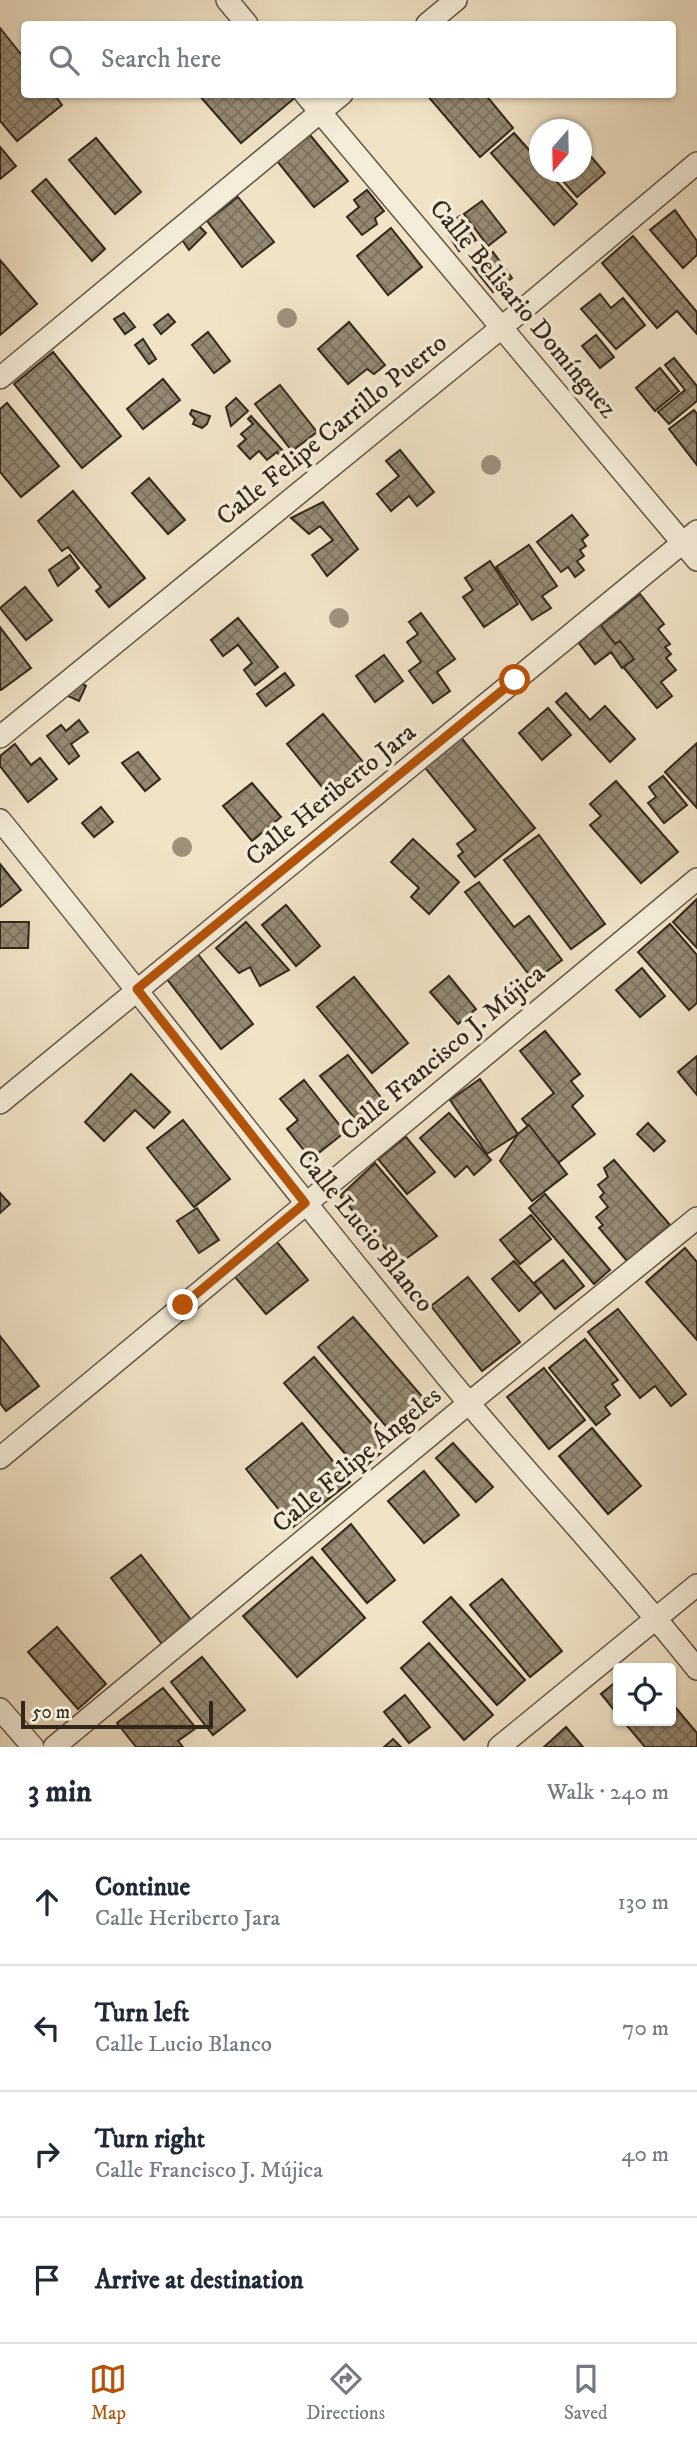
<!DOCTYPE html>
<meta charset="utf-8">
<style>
body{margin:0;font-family:"IM FELL DW Pica",serif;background:#f6f6f7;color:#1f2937}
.controls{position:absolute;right:21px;bottom:21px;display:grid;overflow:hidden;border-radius:7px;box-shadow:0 2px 5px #0004}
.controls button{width:63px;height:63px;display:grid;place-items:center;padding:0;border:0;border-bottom:2px solid #e0e1e3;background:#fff;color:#1f2937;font:35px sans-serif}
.compass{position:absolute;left:529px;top:119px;width:63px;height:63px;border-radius:50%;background:#fff;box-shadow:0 2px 5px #0004;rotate:200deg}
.scale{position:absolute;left:21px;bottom:18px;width:192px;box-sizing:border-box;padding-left:7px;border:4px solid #33271c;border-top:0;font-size:19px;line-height:24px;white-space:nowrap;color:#33271c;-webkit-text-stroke:5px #f5edda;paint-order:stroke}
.stop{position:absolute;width:21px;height:21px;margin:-16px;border:5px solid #b45309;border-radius:50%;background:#fff}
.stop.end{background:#b45309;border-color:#fff;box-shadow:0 2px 7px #0008}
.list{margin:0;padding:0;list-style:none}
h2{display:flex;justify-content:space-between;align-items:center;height:91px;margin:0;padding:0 28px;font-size:30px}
h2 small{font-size:23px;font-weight:400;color:#747a83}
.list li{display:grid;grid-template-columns:46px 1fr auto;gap:21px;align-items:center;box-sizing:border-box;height:126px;padding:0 28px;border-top:2px solid #e0e1e3}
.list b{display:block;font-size:26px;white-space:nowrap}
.list p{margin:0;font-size:23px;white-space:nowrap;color:#747a83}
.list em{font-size:23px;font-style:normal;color:#747a83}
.icon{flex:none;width:38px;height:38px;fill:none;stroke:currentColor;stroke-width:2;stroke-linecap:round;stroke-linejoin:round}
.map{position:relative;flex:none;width:697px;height:1747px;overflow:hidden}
.search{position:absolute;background:#fff;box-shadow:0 2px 5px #0004;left:21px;right:21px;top:21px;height:77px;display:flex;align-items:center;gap:18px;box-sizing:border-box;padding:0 24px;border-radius:7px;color:#747a83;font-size:26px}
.sheet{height:595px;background:#fff}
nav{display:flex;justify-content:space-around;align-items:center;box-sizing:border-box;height:98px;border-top:2px solid #e0e1e3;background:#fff;font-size:19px;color:#747a83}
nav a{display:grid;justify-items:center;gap:4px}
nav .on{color:#b45309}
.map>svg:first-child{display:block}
.building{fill:url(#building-cross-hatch);stroke:#33271c;stroke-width:2}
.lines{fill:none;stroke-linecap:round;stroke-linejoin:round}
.street-casing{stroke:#625646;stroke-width:24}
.street{stroke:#f5edda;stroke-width:21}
.tree{fill:#9e917c}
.route{stroke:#b45309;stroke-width:9}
.labels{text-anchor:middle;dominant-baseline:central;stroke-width:7;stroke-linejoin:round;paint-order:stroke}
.street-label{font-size:26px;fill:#33271c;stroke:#f5edda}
</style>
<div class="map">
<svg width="697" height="1747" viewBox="0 0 697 1747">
<defs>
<pattern id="building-cross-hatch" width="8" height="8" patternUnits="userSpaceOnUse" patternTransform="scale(1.75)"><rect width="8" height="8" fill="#958974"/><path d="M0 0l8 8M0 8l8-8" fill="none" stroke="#7a705e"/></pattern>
</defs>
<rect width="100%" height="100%" fill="#f0e3c6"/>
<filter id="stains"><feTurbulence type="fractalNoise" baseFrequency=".00286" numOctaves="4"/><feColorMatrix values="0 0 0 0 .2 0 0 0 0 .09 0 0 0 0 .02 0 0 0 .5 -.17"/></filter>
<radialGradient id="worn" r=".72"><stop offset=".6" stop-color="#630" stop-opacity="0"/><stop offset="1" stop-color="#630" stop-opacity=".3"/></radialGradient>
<g class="building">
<path d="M0 28 24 58V94H54L62 105 17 141 0 121Z"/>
<path d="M198 94H295L297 96 241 143Z"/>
<path d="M426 94H485L513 128 480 157Z"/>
<path d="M514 133 540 162V172H548L577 204 554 225 491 153Z"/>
<path d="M310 135 348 181 314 207 277 161Z"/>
<path d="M96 138 141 192 115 214 69 160Z"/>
<path d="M582 146 605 173 577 197 555 172H582Z"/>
<path d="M0 147 16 166 0 179Z"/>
<path d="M46 179 105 249 92 261 32 191Z"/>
<path d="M367 190 384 211 375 218 377 224 362 235 347 217 359 207 354 200Z"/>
<path d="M238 197 274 242 242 267 207 221Z"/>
<path d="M482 201 506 232 488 246 464 214Z"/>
<path d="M675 210 697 241V255L683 268 650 230Z"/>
<path d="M460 216 476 240 459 251 443 227Z"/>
<path d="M198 225 206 233 189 250 182 240Z"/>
<path d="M391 228 422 267 388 295 357 256Z"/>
<path d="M633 236 697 312V334L677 311 657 328 602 263Z"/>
<path d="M493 252 512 278 493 292 473 267Z"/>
<path d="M0 260 37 304 0 335Z"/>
<path d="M600 294 611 308 623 298 645 325 616 349 581 309Z"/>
<path d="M124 313 135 327 125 334 114 319Z"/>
<path d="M168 314 175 322 161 334 154 325Z"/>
<path d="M349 322 385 365 374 374 367 369 348 384 318 349Z"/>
<path d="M208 332 230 361 214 373 192 345Z"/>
<path d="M596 335 614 357 600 368 582 346Z"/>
<path d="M143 339 156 359 149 364 135 345Z"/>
<path d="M53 352 121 436 82 468 14 384Z"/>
<path d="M674 358 697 386V401L669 424 658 412 685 390 665 365Z"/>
<path d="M660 368 679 391 655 411 636 388Z"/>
<path d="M163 379 180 400 143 429 127 409Z"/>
<path d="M280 385 317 432 292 451 255 404Z"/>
<path d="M236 398 248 411 231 426 226 407Z"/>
<path d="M7 403 59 466 21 497 0 472V409Z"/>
<path d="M192 410 210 416 207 424 202 428 193 424 195 419 190 414Z"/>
<path d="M694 410 697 414V465L669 429Z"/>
<path d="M251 416 285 453 281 457 277 452 267 460 259 451 250 459 238 446 246 439 241 434 253 424 248 419Z"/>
<path d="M400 450 434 492 417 506 409 496 391 511 377 494 399 476 386 461Z"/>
<path d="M149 478 185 520 168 534 132 493Z"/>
<path d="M73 491 145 578 109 607 96 591 101 587 68 547 62 551 38 521Z"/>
<path d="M323 502 358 549 327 576 312 555 333 540 320 526 309 534 291 518Z"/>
<path d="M572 515 588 535 582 540 586 546 580 550 584 556 577 561 584 570 575 577 568 567 561 572 537 542Z"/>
<path d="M529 545 557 586 542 596 551 608 532 620 496 567Z"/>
<path d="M70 555 79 568 58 586 49 570Z"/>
<path d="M490 561 518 604 484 627 463 597 473 590 465 578Z"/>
<path d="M25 587 52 620 26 640 0 608Z"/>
<path d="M640 594 664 624 658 629 670 644 665 647 671 654 666 658 676 670 661 682 672 696 657 708 611 652 595 664 579 643Z"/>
<path d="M421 613 455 659 437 672 450 691 433 703 409 671 421 662 407 642 418 634 409 622Z"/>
<path d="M238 618 278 667 255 685 244 670 252 663 238 645 223 656 211 640Z"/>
<path d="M600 624 615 644 620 641 634 659 622 668 611 652 595 664 579 643Z"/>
<path d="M0 627 31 668 1 690H0Z"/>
<path d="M384 655 403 681 375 702 356 676Z"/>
<path d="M285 673 294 685 266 706 257 694Z"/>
<path d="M81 683 86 686 79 701 68 696 70 691Z"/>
<path d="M566 693 590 720 605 706 635 739 610 762 556 702Z"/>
<path d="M548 708 571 735 542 760 519 733Z"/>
<path d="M323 714 364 763 327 793 287 744Z"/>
<path d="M79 720 88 732 71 744 79 756 69 764 47 736 61 725 66 731Z"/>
<path d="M459 735 535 828 475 877 458 856 463 852 457 844 476 830 422 764Z"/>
<path d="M697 743V808L665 772Z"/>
<path d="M15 744 31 765 40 758 57 779 28 802 0 766V756Z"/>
<path d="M138 752 160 779 145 791 122 763Z"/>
<path d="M663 776 687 805 664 823 648 803 656 797 649 787Z"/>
<path d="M616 781 678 852 641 883 590 825 601 816 590 804Z"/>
<path d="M252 783 281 817 252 841 223 806Z"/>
<path d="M101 807 113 822 94 837 82 823Z"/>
<path d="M539 835 605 924 571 949 504 860Z"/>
<path d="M413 839 459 882 429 914 411 897 419 888 391 862Z"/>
<path d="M0 864 21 890 0 907Z"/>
<path d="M479 882 514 927 529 916 562 960 534 981 465 892Z"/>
<path d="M697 899V948L673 922Z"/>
<path d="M286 905 320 946 296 966 262 925Z"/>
<path d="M0 922H29L28 948H0Z"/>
<path d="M246 922 289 970 260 986 250 967 239 973 216 948Z"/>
<path d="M670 924 697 955V1003L689 1010 638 952Z"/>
<path d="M197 953 253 1024 221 1049 166 978Z"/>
<path d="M642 968 665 996 640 1017 616 990Z"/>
<path d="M449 976 476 1009 458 1024 430 992Z"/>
<path d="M354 977 408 1043 372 1073 317 1007Z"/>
<path d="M545 1031 580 1074 571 1081 583 1096 572 1106 595 1134 558 1163 522 1119 554 1093 520 1051Z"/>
<path d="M348 1055 383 1100 356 1120 320 1076Z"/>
<path d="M697 1056V1095L678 1072Z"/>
<path d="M131 1074 170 1112 154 1128 135 1110 104 1141 85 1122Z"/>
<path d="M480 1079 518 1134 487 1154 450 1100Z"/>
<path d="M304 1080 345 1132 311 1159 287 1129 298 1120 280 1099Z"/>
<path d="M449 1113 491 1160 474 1175 467 1166 455 1177 420 1138Z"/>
<path d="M183 1120 230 1179 194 1207 147 1148Z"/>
<path d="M648 1123 665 1141 654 1151 637 1134Z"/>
<path d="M529 1125 567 1174 532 1201 500 1161 518 1134Z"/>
<path d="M406 1137 435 1172 407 1194 378 1159Z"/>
<path d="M614 1160 670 1225 627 1261 599 1228 603 1225 596 1217 608 1207 600 1197 604 1193 598 1185 608 1177 604 1168Z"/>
<path d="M375 1163 437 1236 399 1264 340 1196Z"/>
<path d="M0 1193 10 1204 0 1213Z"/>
<path d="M545 1194 610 1270 594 1284 529 1208Z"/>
<path d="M197 1208 219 1240 199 1253 177 1221Z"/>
<path d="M531 1215 551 1239 520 1264 500 1240Z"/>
<path d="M277 1242 308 1280 266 1314 235 1277Z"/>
<path d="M685 1248 697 1262V1340L646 1282Z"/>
<path d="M563 1260 584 1286 555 1309 534 1283Z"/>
<path d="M514 1261 541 1292 519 1311 492 1279Z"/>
<path d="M468 1277 520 1342 482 1371 431 1306Z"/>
<path d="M618 1309 686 1394 671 1406 655 1386 640 1398 588 1332Z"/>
<path d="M353 1317 432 1408 397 1439 318 1347Z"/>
<path d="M0 1336 39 1386 6 1411 0 1403Z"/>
<path d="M585 1339 618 1380 612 1384 620 1395 605 1407 610 1414 596 1425 549 1368Z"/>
<path d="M314 1357 390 1445 360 1471 284 1383Z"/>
<path d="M544 1368 585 1420 549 1449 507 1397Z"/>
<path d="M302 1423 350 1482 293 1527 246 1469Z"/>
<path d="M592 1428 641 1486 608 1514 559 1456Z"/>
<path d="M453 1443 493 1487 476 1502 436 1458Z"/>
<path d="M424 1471 459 1515 424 1543 388 1501Z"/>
<path d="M351 1524 395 1580 367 1603 322 1549Z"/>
<path d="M141 1555 192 1621 162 1644 111 1578Z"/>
<path d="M312 1557 365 1618 297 1677 243 1616Z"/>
<path d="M502 1579 562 1651 530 1677 470 1605Z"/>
<path d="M451 1597 525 1680 497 1705 423 1622Z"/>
<path d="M57 1627 106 1684 78 1709 28 1652Z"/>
<path d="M429 1643 493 1715 464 1740 401 1668Z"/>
<path d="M202 1657 245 1710 213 1735 171 1682Z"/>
<path d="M618 1680V1715L601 1694Z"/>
<path d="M163 1688 196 1728 178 1741 183 1747H136L117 1723Z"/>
<path d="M405 1695 430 1727 409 1743 384 1712Z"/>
<path d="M671 1702 697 1733V1747H645L623 1721H671Z"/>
<path d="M566 1727 583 1747H544Z"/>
<path d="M393 1739 401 1747H384Z"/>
</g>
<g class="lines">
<defs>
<g id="street">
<path d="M227 0 247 24"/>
<path d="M427 24 456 0"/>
<path d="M305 94 697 560"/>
<path d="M0 378 342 94"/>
<path d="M0 737 501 328 697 163"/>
<path d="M0 820C157 1013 308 1210 467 1401 543 1491 624 1577 697 1669"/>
<path d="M0 1103 697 531"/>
<path d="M0 1458 697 879"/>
<path d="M0 1709 33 1747"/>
<path d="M54 1747 469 1403 697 1218"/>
<path d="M499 1747 697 1585"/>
</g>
</defs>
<use href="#street" class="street-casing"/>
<use href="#street" class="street"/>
</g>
<g class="tree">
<circle cx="287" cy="318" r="10"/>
<circle cx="491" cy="465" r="10"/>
<circle cx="339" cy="618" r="10"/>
<circle cx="182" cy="847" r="10"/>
</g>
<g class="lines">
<path class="route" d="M183 1305 305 1203 137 989 515 680"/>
</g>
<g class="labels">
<g class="street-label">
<text transform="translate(523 309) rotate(50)">Calle Belisario Domínguez</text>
<text transform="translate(332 430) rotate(-39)">Calle Felipe Carrillo Puerto</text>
<text transform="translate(331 795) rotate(-39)">Calle Heriberto Jara</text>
<text transform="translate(443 1053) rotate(-40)">Calle Francisco J. Mújica</text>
<text transform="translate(365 1231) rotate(51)">Calle Lucio Blanco</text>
<text transform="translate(357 1460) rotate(-40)">Calle Felipe Ángeles</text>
</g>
</g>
<rect width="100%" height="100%" filter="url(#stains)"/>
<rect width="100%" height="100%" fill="url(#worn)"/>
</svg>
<div class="controls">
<button><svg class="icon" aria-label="locate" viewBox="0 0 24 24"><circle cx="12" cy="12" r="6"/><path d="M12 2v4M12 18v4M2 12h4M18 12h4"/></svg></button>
</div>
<svg class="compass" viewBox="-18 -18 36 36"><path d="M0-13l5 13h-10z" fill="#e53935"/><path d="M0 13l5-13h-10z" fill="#747a83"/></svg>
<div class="scale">50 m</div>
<div class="stop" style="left:515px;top:680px"></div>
<div class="stop end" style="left:183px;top:1305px"></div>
<div class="search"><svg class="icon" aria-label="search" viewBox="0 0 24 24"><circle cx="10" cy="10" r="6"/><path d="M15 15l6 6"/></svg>Search here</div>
</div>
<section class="sheet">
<h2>3 min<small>Walk · 240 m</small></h2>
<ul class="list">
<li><svg class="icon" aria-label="ahead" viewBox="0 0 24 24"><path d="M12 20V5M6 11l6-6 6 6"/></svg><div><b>Continue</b><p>Calle Heriberto Jara</p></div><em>130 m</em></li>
<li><svg class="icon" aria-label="left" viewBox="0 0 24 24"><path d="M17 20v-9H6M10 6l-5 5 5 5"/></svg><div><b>Turn left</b><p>Calle Lucio Blanco</p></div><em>70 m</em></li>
<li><svg class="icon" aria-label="right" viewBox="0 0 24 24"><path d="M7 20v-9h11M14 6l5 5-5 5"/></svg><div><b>Turn right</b><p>Calle Francisco J. Mújica</p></div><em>40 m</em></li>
<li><svg class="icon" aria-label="arrive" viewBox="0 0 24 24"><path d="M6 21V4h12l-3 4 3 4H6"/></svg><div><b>Arrive at destination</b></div></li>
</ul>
</section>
<nav>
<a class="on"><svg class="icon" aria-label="map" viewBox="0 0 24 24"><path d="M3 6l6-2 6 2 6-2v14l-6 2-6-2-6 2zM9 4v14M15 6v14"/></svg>Map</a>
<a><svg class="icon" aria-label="directions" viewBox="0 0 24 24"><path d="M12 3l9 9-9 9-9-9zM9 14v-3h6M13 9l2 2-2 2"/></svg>Directions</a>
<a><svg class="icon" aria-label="saved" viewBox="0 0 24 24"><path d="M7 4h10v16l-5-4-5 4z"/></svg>Saved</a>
</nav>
